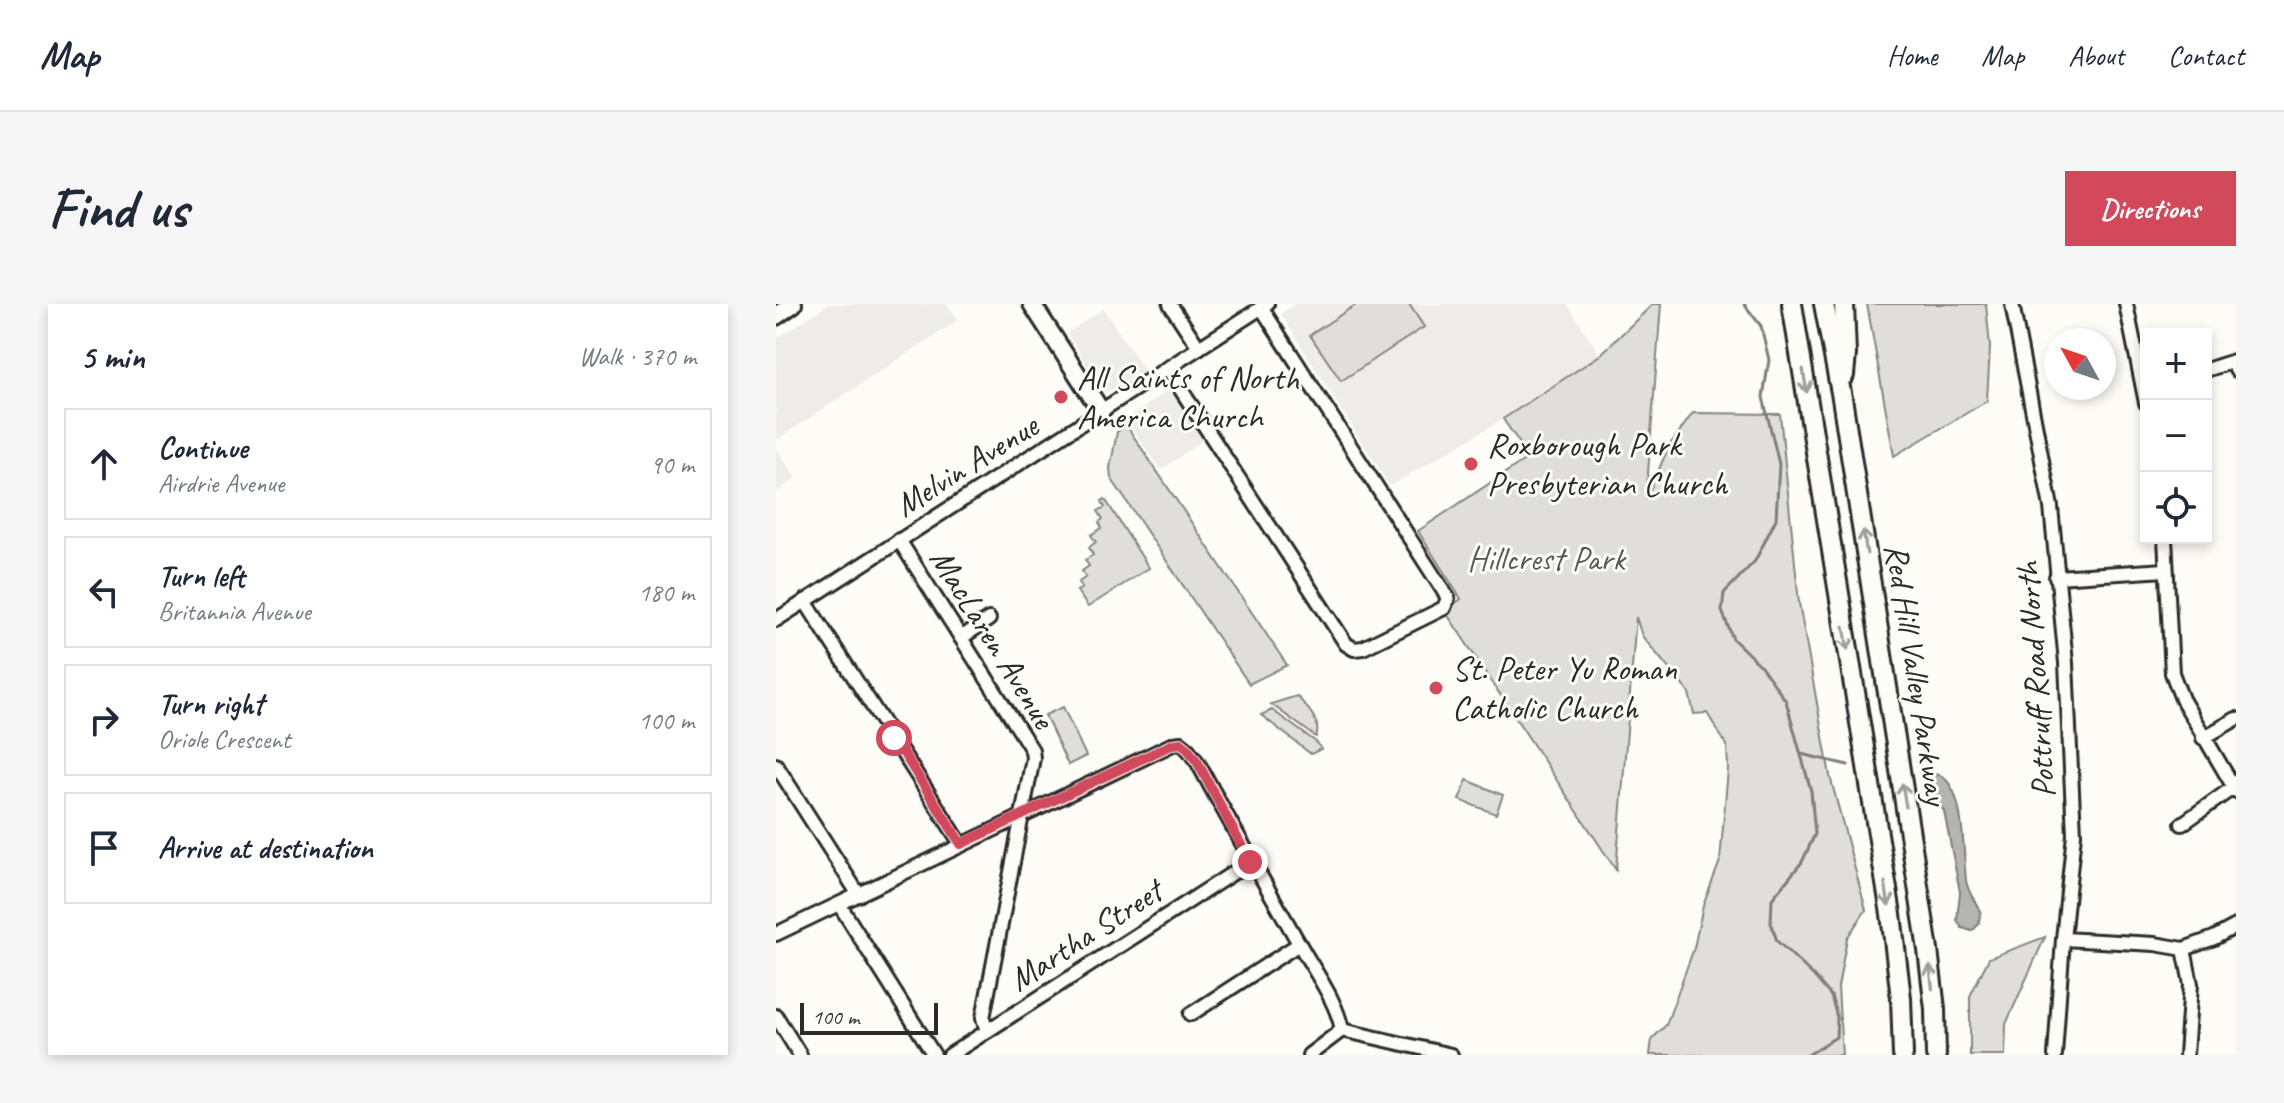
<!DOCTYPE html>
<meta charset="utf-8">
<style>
body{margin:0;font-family:Caveat,sans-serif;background:#f6f6f7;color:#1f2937}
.controls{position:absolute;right:24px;top:24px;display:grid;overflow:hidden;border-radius:0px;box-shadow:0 4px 12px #0003}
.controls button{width:72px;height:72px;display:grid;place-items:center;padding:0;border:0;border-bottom:2px solid #e0e1e3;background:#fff;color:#1f2937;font:40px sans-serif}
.compass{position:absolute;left:1268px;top:24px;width:72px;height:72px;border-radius:50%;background:#fff;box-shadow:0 4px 12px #0003;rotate:310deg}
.scale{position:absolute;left:24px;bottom:20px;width:138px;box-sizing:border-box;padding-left:8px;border:4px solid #2b2b2b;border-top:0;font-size:22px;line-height:28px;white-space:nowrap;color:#2b2b2b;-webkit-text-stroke:6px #fdfcf7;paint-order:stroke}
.stop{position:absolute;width:24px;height:24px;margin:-18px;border:6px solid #d1495b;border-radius:50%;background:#fff}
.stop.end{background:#d1495b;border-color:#fff;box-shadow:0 2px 8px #0008}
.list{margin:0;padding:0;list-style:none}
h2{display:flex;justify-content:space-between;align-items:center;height:104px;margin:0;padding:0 32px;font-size:34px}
h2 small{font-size:26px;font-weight:400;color:#747a83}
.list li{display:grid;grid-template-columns:52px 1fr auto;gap:24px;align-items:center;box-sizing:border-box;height:112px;margin:0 16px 16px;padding:0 16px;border:2px solid #e0e1e3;border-radius:0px}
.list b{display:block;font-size:30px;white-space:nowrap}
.list p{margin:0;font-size:26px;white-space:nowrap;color:#747a83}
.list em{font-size:26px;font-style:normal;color:#747a83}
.icon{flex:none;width:44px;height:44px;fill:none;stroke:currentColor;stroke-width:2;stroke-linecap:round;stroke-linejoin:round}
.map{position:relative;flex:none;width:1460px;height:751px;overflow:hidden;border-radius:0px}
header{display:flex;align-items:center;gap:48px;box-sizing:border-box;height:112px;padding:0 40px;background:#fff;border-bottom:2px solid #e0e1e3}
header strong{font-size:38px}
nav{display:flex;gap:44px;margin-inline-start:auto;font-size:28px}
.intro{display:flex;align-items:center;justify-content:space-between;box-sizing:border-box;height:192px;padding:0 48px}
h1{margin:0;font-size:56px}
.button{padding:20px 36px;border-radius:0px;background:#d1495b;color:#fff;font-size:28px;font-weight:700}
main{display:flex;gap:48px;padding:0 48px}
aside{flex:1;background:#fff;border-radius:0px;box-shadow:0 4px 12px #0003}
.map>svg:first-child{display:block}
.built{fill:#edece8}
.green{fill:#dfdeda;stroke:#858482;stroke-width:2}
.water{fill:#b5b4b1;stroke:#7e7d7b;stroke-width:2}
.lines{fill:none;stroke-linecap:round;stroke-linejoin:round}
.stream{stroke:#7e7d7b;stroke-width:3}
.minor-casing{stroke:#2b2b2b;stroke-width:18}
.major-casing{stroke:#2b2b2b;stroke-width:22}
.highway-casing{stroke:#2b2b2b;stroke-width:24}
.minor{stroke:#fdfcf7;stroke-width:12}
.major{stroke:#fdfcf7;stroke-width:16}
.highway{stroke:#fdfcf7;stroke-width:18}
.oneway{stroke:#9e9e9b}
.route{stroke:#d1495b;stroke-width:10}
.poi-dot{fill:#d1495b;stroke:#fdfcf7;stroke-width:3}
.labels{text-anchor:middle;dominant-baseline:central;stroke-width:6;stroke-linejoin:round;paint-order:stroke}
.poi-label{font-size:34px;fill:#2b2b2b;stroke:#fdfcf7;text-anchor:start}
.street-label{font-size:34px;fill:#2b2b2b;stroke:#fdfcf7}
.park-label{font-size:34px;fill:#585857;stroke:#fdfcf7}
</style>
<header>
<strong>Map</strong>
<nav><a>Home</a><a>Map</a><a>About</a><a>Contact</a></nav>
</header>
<div class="intro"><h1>Find us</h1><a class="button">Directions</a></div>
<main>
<aside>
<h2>5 min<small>Walk · 370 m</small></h2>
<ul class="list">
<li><svg class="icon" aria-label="ahead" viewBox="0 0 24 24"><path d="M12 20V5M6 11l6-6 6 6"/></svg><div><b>Continue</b><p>Airdrie Avenue</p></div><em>90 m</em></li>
<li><svg class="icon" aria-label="left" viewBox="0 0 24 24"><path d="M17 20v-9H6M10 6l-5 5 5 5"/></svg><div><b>Turn left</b><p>Britannia Avenue</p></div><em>180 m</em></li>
<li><svg class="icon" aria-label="right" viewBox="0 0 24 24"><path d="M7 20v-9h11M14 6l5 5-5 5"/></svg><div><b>Turn right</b><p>Oriole Crescent</p></div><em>100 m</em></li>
<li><svg class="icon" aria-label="arrive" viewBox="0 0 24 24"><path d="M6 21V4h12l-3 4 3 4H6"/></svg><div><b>Arrive at destination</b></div></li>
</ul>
</aside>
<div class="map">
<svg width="1460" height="751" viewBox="0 0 1460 751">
<rect width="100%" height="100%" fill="#fdfcf7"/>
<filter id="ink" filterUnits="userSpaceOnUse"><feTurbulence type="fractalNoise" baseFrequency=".0125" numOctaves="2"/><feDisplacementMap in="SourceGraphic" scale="16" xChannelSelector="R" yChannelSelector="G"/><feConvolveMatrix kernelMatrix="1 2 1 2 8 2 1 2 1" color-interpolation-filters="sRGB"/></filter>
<g filter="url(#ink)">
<g class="built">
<path d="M53 0H171L182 16 0 136V35Z"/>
<path d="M519 0H791L824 51 727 115 614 182 505 10Z"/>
<path d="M327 5 369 67 329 89 291 29Z"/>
<path d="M408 75 443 125 385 166 350 116Z"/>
<path d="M0 144 20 174 0 188Z"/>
</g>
<g class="green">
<path d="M581 0H633L648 23 565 77 534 31Z"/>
<path d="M877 0H885L870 195 893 142 917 109 1004 110 1023 299 1054 472 1090 606 1071 634 1062 683 1066 751H874L876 735 890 721 918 644 927 602 944 557 952 465 951 442 931 409 918 410 913 389 866 332 860 313 840 566 669 307 685 295 642 227 753 153 727 115 824 51Z"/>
<path d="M1091 0H1210L1214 43 1211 97 1118 152Z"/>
<path d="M350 121 511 361 473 380 335 174 334 164 341 128Z"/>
<path d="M329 195 373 264 312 303 301 287 306 284 303 278 310 273 306 267 313 262 309 256 317 251 313 243 320 238 315 231 326 224 323 218 327 215 322 207 329 203 326 197Z"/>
<path d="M521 392C531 404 546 417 540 433L495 400Z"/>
<path d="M287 403 310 452 292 461 269 411Z"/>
<path d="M496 406 540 438 545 445 535 450 485 411Z"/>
<path d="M691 476 727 491 720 510 683 496Z"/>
<path d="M1269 633 1230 720 1229 751H1194V692L1213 654Z"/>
</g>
<path class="water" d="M1155 470C1190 467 1187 552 1190 576 1192 590 1200 597 1205 609L1203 620 1196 627 1186 624 1181 616 1184 588 1168 507 1147 479Z"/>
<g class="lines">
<g class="stream">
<path d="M968 0 985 22 993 56 987 93 1003 160 1000 215 979 257 948 289 946 307 957 335 985 362 1010 397 1035 487 1039 530 1026 558 996 595 995 619 1001 637 1038 672 1055 692 1061 713 1060 733 1032 751"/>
<path d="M1025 450 1072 461"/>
</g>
<defs>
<g id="minor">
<path d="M394 0 423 44"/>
<path d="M1236 0 1275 203 1290 359 1298 530 1287 635 1279 751"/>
<path d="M1350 0 1370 99"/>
<path d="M391 64 570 340 578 345 587 344 668 304 672 294 485 3"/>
<path d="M1430 66 1458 57 1460 66"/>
<path d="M1389 234 1396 369 1406 395 1460 487"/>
<path d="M123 236 256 446 257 454 207 714 211 727"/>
<path d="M1280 273 1390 266"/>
<path d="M29 297 185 540"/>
<path d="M0 316 491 0"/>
<path d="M185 334 213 315"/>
<path d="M1427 434 1460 415"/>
<path d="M0 461 83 591"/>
<path d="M1406 520 1458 483"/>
<path d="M63 600 158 751"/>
<path d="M0 630 397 440 405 439 411 444 422 459C455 521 490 582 525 643 539 668 561 698 566 726"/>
<path d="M1287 635 1379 640 1408 645 1438 634 1460 622"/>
<path d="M1408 645 1415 680 1410 751"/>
<path d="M415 710 523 640"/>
<path d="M0 712 24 751"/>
<path d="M566 726 675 751"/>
<path d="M174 751 474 558"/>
<path d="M533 751 566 726"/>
</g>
<g id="major">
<path d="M256 0 325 107"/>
<path d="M0 12 17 0"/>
</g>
<g id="highway">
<path d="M1016 0 1115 610 1125 694 1127 751"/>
<path d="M1048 0 1066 94 1152 646 1159 705 1160 751"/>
<path d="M1068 0 1070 50 1068 71"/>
</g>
</defs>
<use href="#minor" class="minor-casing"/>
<use href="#major" class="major-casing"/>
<use href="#highway" class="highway-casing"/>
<use href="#minor" class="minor"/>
<use href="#major" class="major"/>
<use href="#highway" class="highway"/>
</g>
<defs><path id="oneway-shaft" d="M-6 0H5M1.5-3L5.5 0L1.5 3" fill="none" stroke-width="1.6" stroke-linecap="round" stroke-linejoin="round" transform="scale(2)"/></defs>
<g class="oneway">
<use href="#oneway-shaft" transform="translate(1029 77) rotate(81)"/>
<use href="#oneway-shaft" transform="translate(1089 238) rotate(-99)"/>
<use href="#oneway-shaft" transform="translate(1070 334) rotate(81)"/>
<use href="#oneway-shaft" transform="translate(1128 491) rotate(-99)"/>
<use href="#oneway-shaft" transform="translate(1111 590) rotate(81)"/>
<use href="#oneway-shaft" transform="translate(1155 673) rotate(-97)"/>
</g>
</g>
<g class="lines" filter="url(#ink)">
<path class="route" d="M118 434 185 540 397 440 405 439 411 444 422 459 474 558"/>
</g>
<g class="poi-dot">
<circle cx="285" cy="93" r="8"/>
<circle cx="695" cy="160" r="8"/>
<circle cx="660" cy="384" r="8"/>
</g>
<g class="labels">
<g class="poi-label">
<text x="301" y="73">All Saints of North<tspan x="301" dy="39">America Church</tspan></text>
<text x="711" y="140">Roxborough Park<tspan x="711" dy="39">Presbyterian Church</tspan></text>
<text x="676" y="364">St. Peter Yu Roman<tspan x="676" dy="39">Catholic Church</tspan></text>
</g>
<g class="street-label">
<text transform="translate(190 161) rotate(-32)">Melvin Avenue</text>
<text transform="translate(217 334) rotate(58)">MacLaren Avenue</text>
<text transform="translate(1141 370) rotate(81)">Red Hill Valley Parkway</text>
<text transform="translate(1259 376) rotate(-94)">Pottruff Road North</text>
<text transform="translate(309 631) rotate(-33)">Martha Street</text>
</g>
<g class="park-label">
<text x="770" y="254">Hillcrest Park</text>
</g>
</g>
</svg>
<div class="controls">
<button>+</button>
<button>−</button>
<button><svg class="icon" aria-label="locate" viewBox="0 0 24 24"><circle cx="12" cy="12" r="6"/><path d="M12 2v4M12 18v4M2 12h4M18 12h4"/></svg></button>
</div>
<svg class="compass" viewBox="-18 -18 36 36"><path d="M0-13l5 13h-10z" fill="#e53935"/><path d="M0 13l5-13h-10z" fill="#747a83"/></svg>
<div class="scale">100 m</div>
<div class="stop" style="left:118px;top:434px"></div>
<div class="stop end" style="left:474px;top:558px"></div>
</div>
</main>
